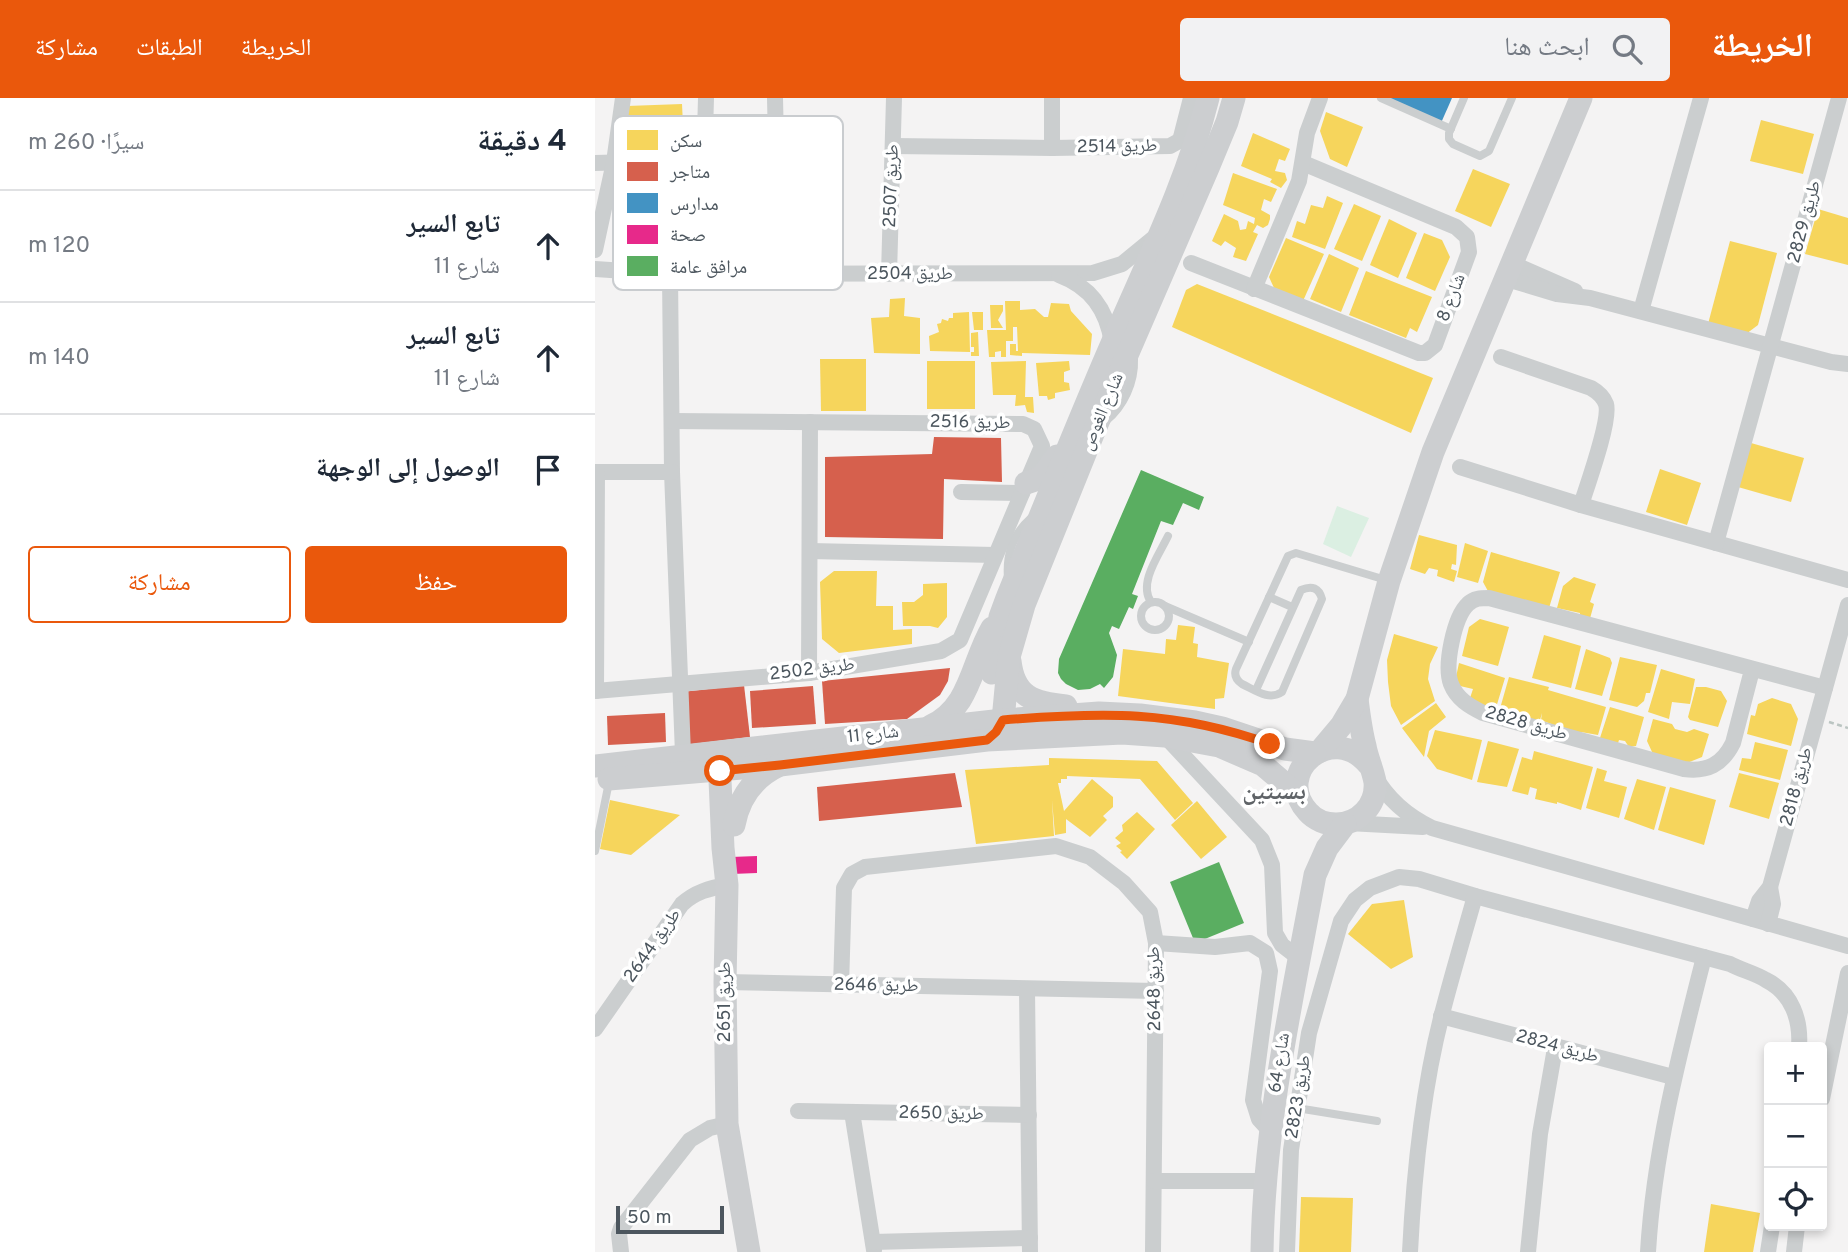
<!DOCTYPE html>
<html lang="ar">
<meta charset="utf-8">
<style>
body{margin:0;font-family:Overpass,"Noto Naskh Arabic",sans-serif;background:#f2f2f3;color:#1f2937;direction:rtl}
.controls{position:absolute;right:21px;bottom:21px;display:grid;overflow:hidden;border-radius:7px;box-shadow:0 4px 10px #0003}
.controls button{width:63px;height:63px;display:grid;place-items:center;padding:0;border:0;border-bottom:2px solid #e0e1e3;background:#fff;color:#1f2937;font:35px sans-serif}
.scale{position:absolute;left:21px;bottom:18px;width:108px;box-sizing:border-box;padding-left:7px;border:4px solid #4c565e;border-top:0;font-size:19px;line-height:24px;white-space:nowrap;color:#4c565e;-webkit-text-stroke:5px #fff;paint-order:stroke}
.stop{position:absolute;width:21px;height:21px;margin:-16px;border:5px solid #ea580c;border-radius:50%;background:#fff}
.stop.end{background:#ea580c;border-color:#fff;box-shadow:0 2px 7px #0008}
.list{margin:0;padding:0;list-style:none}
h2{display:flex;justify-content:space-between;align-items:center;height:91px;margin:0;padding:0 28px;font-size:30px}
h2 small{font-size:23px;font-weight:400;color:#747a83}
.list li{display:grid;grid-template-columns:46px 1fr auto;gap:21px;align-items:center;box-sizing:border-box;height:112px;padding:0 28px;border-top:2px solid #e0e1e3}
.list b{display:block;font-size:26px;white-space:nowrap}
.list p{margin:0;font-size:23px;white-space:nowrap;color:#747a83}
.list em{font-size:23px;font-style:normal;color:#747a83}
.actions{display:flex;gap:14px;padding:21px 28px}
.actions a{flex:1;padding:16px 0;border:2px solid #ea580c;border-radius:7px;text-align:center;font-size:24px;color:#ea580c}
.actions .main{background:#ea580c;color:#fff}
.icon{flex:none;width:38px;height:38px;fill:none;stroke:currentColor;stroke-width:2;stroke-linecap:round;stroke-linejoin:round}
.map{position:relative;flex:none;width:1253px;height:1154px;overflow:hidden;direction:ltr}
header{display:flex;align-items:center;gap:42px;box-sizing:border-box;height:98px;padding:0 35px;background:#ea580c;color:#fff}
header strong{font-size:33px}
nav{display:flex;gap:38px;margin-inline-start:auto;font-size:24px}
.search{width:490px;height:63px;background:#f2f2f3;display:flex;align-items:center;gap:18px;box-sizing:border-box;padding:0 24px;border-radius:7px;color:#747a83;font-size:26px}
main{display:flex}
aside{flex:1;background:#fff}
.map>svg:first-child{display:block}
.green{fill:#dbefe2}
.homes{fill:#f6d55c}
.shops{fill:#d6604d}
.schools{fill:#4393c3}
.health{fill:#e7298a}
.public{fill:#5aae61}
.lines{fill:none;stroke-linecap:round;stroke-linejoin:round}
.path{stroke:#bbc5c2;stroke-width:2.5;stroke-dasharray:5 3.5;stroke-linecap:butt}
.lane{stroke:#cbcecf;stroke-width:8}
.street{stroke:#cbcecf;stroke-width:16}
.secondary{stroke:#ccced0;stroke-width:23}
.route{stroke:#ea580c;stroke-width:9}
.labels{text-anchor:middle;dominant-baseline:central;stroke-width:7;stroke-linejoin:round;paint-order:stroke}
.street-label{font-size:18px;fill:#4c565e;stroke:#fff}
.district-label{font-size:24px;font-weight:bold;fill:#5f6367;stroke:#fff}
.key{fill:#fff;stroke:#c9cccf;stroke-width:2}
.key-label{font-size:19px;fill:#4c565e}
</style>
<header>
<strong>الخريطة</strong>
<div class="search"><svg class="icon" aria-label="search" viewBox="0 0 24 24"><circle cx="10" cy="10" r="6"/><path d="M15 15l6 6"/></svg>ابحث هنا</div>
<nav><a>الخريطة</a><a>الطبقات</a><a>مشاركة</a></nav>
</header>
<main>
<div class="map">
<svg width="1253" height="1154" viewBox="0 0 1253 1154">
<rect width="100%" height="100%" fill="#f4f3f3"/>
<path class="green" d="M742 408 774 420 756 459 728 446Z"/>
<g class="homes">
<path d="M87 6 89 48 33 50 32 8Z"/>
<path d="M731 14 768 29 752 69 735 61 725 33Z"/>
<path d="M1166 22 1219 36 1208 76 1155 63Z"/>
<path d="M658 35 695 51 690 63 684 61 680 73 690 75 692 82 686 90 675 84 677 81 646 68Z"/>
<path d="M878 71 915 86 896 129 860 113Z"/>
<path d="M638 75 682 91 676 104 669 101 666 112 675 117V121L673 127 668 130 662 127 658 134 663 136 651 163 638 159 641 150 630 143 626 148 617 143 629 116 643 123 645 132 651 131 653 123 659 126 660 120 628 107Z"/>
<path d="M732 98 748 105 730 151 697 139 702 123 710 126 716 107 728 110Z"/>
<path d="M759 106 786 118 767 163 739 151Z"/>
<path d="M1223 111 1253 120V167L1210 156Z"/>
<path d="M794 121 822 135 803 180 775 167Z"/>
<path d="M829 135 847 142 855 159 840 193 811 180Z"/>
<path d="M691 140 729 156 708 203 680 192 674 179Z"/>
<path d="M1135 143 1182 155 1163 227 1151 236 1113 226Z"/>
<path d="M734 156 764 170 746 214 715 201Z"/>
<path d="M771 173 837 199 822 234 815 230 811 240 754 217Z"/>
<path d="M602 186 838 280 816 335 577 229 591 192Z"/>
<path d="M310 200 309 218 325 220V256L279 255 276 220 294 219 295 201Z"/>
<path d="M410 203H425V212L440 211 449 219H453L456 205 474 206 476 213 497 236 495 257 427 255V258L415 257V246H421V253H423L422 229H418V243H411V259H406V253L400 254V259H394L392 232H411Z"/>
<path d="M395 207H408V213L403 222 408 230H396Z"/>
<path d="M374 214 375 254 335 253 334 238 344 234 342 226 346 225 347 221 353 223 354 220H358V215Z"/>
<path d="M377 214H388V232H379Z"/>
<path d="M383 234 384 258H376V254H379V249H376V235Z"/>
<path d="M225 261H271V313H226Z"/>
<rect x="332" y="263" width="48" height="48"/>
<path d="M431 263 430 299H438L439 315 432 314 430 307 420 308 421 297H398L396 264Z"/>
<path d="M474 263 475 272 469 274V284L474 285 475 292 460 295V300L453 302 452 298H444L441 265Z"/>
<path d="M1156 345 1209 360 1196 404 1143 389Z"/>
<path d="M1065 371 1106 385 1092 427 1051 414Z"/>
<path d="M824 437 862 447 861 467 857 466 856 471 862 473 859 484 842 478 843 472 834 470 830 476 815 471Z"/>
<path d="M870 445 893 453 883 485 862 479Z"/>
<path d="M896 454 965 474 954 510 894 495 888 484Z"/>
<path d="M239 473H282L281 508H298V532L317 531V546L244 555 227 541 225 484Z"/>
<path d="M979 479 1001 486 995 504 999 506 994 524 984 521 985 515 962 510 968 488Z"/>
<path d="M352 485V519L343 530 335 528H308L307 504H319L328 497V486Z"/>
<path d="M885 521 914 529 903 568 867 558 874 529Z"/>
<path d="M583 527 600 529 598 545 603 546 602 559 634 565 629 600 620 601V611L523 598 528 551 570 556 571 541 581 542Z"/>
<path d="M799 536 843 549 835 566 833 581 840 603 806 627 796 608 793 584 792 562Z"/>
<path d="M949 537 986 548 976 590 937 580Z"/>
<path d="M991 551 1015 560 1017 565 1007 598 980 591Z"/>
<path d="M1025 559 1062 567 1055 595H1051L1049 603 1042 609 1014 602Z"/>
<path d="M864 565 910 580 900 613 875 600 878 591 865 588 861 579Z"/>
<path d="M1066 571 1100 581 1095 606 1077 604 1074 621 1053 614Z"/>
<path d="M914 579 954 589 953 592 1011 609 1003 637 986 634 981 636 946 622 947 615 943 629 904 614Z"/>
<path d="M1101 589H1111L1126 593 1132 603 1123 629 1095 622 1093 619Z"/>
<path d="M1177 600 1196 606 1203 621 1196 648 1152 636 1156 617 1160 618 1163 606Z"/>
<path d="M841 605 851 619 834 633 829 659 807 630Z"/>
<path d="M1015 609 1049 619 1041 648 1034 649 1030 643 1024 642 1021 651 1004 643Z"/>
<path d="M1058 621 1077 626 1080 631 1092 634 1099 631 1114 636 1107 659 1092 665 1058 656 1052 643Z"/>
<path d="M840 632 887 642 877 682 842 671 832 658Z"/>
<path d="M893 643 924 651 912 689 882 684Z"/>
<path d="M1160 644 1193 652 1185 682 1144 672 1147 660 1156 661Z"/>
<path d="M939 653 998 669 986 712 962 704V706L940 701 942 691 935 689 933 697 917 693 927 659 937 662Z"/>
<path d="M454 660 562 663 598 705 580 722 545 681 472 678V681H466V685H463L469 713 497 681 518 699V709L508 718 512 722 495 739 471 721V735L460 737 457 702 459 738 381 746 370 672 454 667Z"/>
<path d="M1002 670 1012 673 1009 683 1032 689 1024 720 991 710Z"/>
<path d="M1144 675 1184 685 1174 721 1134 709Z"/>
<path d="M1042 681 1071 689 1059 732 1029 721Z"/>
<path d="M1075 689 1121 702 1109 747 1063 732Z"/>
<path d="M15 702 85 717 36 757 5 751Z"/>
<path d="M602 703 632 739 606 761 576 727Z"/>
<path d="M542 714 560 731 532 761 525 754 527 753 521 748 526 745 520 740 528 733 527 727Z"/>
<path d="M809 802 818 859 796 871 753 836 777 806Z"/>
<path d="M706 1099 758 1100 756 1154H704Z"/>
<path d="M1116 1106 1165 1115 1158 1154H1109Z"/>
</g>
<g class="shops">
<path d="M339 339 406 340 407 384 349 381 348 441 230 439V359L337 356Z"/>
<path d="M355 570 353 583 345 597 312 621 230 626 227 583Z"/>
<path d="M149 587 155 639 89 647 87 594Z"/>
<path d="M218 588 221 626 157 630 155 593Z"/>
<path d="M70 615 71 644 13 647 12 618Z"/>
<path d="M360 675 367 709 224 723 222 689Z"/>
</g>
<path class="schools" d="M789 0H857L846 25Z"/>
<path class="health" d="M162 758V775L137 776 136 759Z"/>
<g class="public">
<path d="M546 372 609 399 604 412 588 405 578 427 566 423 537 496 543 498 538 511 534 509 524 531 517 528 514 535 522 557 518 579 509 590 505 586 495 591 483 592 471 586 466 581 463 575 464 561Z"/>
<path d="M624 764 649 825 600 845 575 784Z"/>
</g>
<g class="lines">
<path class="path" d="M1234 624 1253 630"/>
<g class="lane">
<path d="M786 0 856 31"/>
<path d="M869 0 854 35V41L858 46 885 58 894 53 917 0"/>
<path d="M511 323C529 308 540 284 539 261"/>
<path d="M413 480C411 456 418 436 436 420"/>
<path d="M674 499 697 509"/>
<path d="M556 504C543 485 564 457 573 438"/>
<circle cx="560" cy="518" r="14"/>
<path d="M570 508 654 544"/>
<path d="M661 592 706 492C717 487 724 490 727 501L687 594C674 603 660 592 647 586 641 582 639 577 641 571L693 458 701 455 791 482"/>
<path d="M0 753 14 684"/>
<path d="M702 1010 782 1023"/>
</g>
<g class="street">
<path d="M180 0 184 176"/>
<path d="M457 0V50"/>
<path d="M110 24H180"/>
<path d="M298 48 457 50 575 48 584 43 586 39 596 0"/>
<path d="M0 65 109 62"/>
<path d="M108 104 111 0"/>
<path d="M0 152 19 64 28 0"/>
<path d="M596 165 824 255H830L840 247 874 154 872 139 861 129 708 65"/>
<path d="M918 166 980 193"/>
<path d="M0 171 75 176 498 175 527 166 560 139"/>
<path d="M75 176 77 374 88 656"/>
<path d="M294 176 299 0"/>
<path d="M464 177C496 189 512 212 517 245"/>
<path d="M912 181 962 196 995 200 1236 264 1253 266"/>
<path d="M659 191 704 83 712 35 725 0"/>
<path d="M1046 213 1106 0"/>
<path d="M906 259 996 290C1003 294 1008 298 1011 306 1016 322 992 388 986 407"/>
<path d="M865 369 986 407 1253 482"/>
<path d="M0 374H77"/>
<path d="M366 394 427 395"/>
<path d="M1121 445 1244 0"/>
<path d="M215 453 400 457"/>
<path d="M1157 572 1138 645C1127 667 1112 674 1089 671L888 615C874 608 862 601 856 586 849 568 859 519 873 506 879 500 886 500 894 500L1230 590"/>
<path d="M214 575 215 324"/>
<path d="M0 593 214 575 346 553 365 542 447 348 439 331 428 326 77 323"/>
<path d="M1 593 2 374"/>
<path d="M570 638 667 742 677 767 680 835 687 847 705 861"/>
<path d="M779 677C793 702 812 718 837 730L1253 848"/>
<path d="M753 725 828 729"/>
<path d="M1158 821 1164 803 1175 789 1253 507"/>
<path d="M1173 826 1178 806 1175 789"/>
<path d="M561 845 620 849 655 845 671 855 675 873 658 1002 664 1021 675 1033"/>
<path d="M130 884 561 893"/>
<path d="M246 888 249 790 257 776 270 769 461 748 495 759 529 785 555 814 561 845 558 1154"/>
<path d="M432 891 435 1154"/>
<path d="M846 918 1078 979"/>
<path d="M0 931 87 806C100 794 115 790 132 787"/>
<path d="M1227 1001 1253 875"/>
<path d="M203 1013 434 1017"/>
<path d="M257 1014 279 1152"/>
<path d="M559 1083H672"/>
<path d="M278 1144 435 1140"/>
<path d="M26 1154 24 1136 26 1130 95 1042 115 1030 132 1026"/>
<path d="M692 1154 696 1052 714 935 746 823 760 802 775 790 804 779 824 781 880 798 1135 866C1146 872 1160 875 1171 882 1197 895 1206 922 1204 949"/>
<path d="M815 1154C819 1074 827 994 847 916 857 877 869 837 880 798"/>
<path d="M933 1154 945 1036 960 950"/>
<path d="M1053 1154C1059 1053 1084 957 1109 859"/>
<path d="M1173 1154 1177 1128"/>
<path d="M1199 1154 1202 1128"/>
</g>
<g class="secondary">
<path d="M431 385 446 380 462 358"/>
<path d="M415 563C419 599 439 605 471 608"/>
<path d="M397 575 405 519 412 500C447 414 481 328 518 243 552 164 592 84 613 0"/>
<path d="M762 601C764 617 766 633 770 648 772 660 778 672 780 684 782 707 764 726 741 726 731 726 720 722 713 714 677 675 737 622 774 667"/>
<path d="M336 628C376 609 376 566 397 530"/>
<path d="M402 633 408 622 414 559 429 507 500 331 613 70 632 24 639 0"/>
<path d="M725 653 746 628 762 601 794 483 838 354 986 0"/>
<path d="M124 659 128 750 132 787 130 884 132 1026 154 1154"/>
<path d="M0 668 408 622 504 615 545 617 600 624 627 630 690 651 720 655"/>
<path d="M14 681 185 667 392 642 527 635 570 638 624 648 668 667 703 697"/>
<path d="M139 727C144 700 158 680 183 668"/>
<path d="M667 1154C669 1026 697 902 720 777L732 750 750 726"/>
</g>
</g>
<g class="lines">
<path class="route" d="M125 673 185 667 392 642 401 634 408 622C507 614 580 612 675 646"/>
</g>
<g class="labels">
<g class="street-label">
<text transform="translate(522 49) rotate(-1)">طريق 2514</text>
<text transform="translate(297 88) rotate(-88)">طريق 2507</text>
<text transform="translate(1210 124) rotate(-75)">طريق 2829</text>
<text x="315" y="176">طريق 2504</text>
<text transform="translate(857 200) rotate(-69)">شارع 8</text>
<text transform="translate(508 314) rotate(-67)">شارع الغوص</text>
<text transform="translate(375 325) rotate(1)">طريق 2516</text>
<text transform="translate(217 572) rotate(-7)">طريق 2502</text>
<text transform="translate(931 626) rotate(16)">طريق 2828</text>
<text transform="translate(278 637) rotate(-6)">شارع 11</text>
<text transform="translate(1202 689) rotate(-75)">طريق 2818</text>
<text transform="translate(58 848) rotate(-55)">طريق 2644</text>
<text transform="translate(281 888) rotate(1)">طريق 2646</text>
<text transform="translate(560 891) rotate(-91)">طريق 2648</text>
<text transform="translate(130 904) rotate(-90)">طريق 2651</text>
<text transform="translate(962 949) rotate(15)">طريق 2824</text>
<text transform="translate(685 965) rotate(-81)">شارع 64</text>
<text transform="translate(704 999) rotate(-81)">طريق 2823</text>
<text transform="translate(346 1016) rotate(1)">طريق 2650</text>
</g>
<g class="district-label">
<text x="679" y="695">بسيتين</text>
</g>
</g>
<rect x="18" y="18" width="230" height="174" rx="10" class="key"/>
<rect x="32" y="32" width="31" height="20" fill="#f6d55c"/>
<rect x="32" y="64" width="31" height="19" fill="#d6604d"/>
<rect x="32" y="95" width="31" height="20" fill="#4393c3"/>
<rect x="32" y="127" width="31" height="19" fill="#e7298a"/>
<rect x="32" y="158" width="31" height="20" fill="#5aae61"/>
<g class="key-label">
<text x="75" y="49">سكن</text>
<text x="75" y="80">متاجر</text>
<text x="75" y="112">مدارس</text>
<text x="75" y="143">صحة</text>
<text x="75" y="175">مرافق عامة</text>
</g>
</svg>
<div class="controls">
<button>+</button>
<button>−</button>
<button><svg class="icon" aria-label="locate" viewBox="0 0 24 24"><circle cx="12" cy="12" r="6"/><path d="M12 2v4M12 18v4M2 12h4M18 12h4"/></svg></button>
</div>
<div class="scale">50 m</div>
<div class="stop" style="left:125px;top:673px"></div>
<div class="stop end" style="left:675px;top:646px"></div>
</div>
<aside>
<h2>4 دقيقة<small>سيرًا · 260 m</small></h2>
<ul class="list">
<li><svg class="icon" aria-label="ahead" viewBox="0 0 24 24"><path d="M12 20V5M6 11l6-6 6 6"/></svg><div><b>تابع السير</b><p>شارع 11</p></div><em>120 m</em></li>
<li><svg class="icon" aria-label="ahead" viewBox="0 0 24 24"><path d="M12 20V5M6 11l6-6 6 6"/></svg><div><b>تابع السير</b><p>شارع 11</p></div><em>140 m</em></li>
<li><svg class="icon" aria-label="arrive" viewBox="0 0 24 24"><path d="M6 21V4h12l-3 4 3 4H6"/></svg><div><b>الوصول إلى الوجهة</b></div></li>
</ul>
<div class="actions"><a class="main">حفظ</a><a>مشاركة</a></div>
</aside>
</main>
